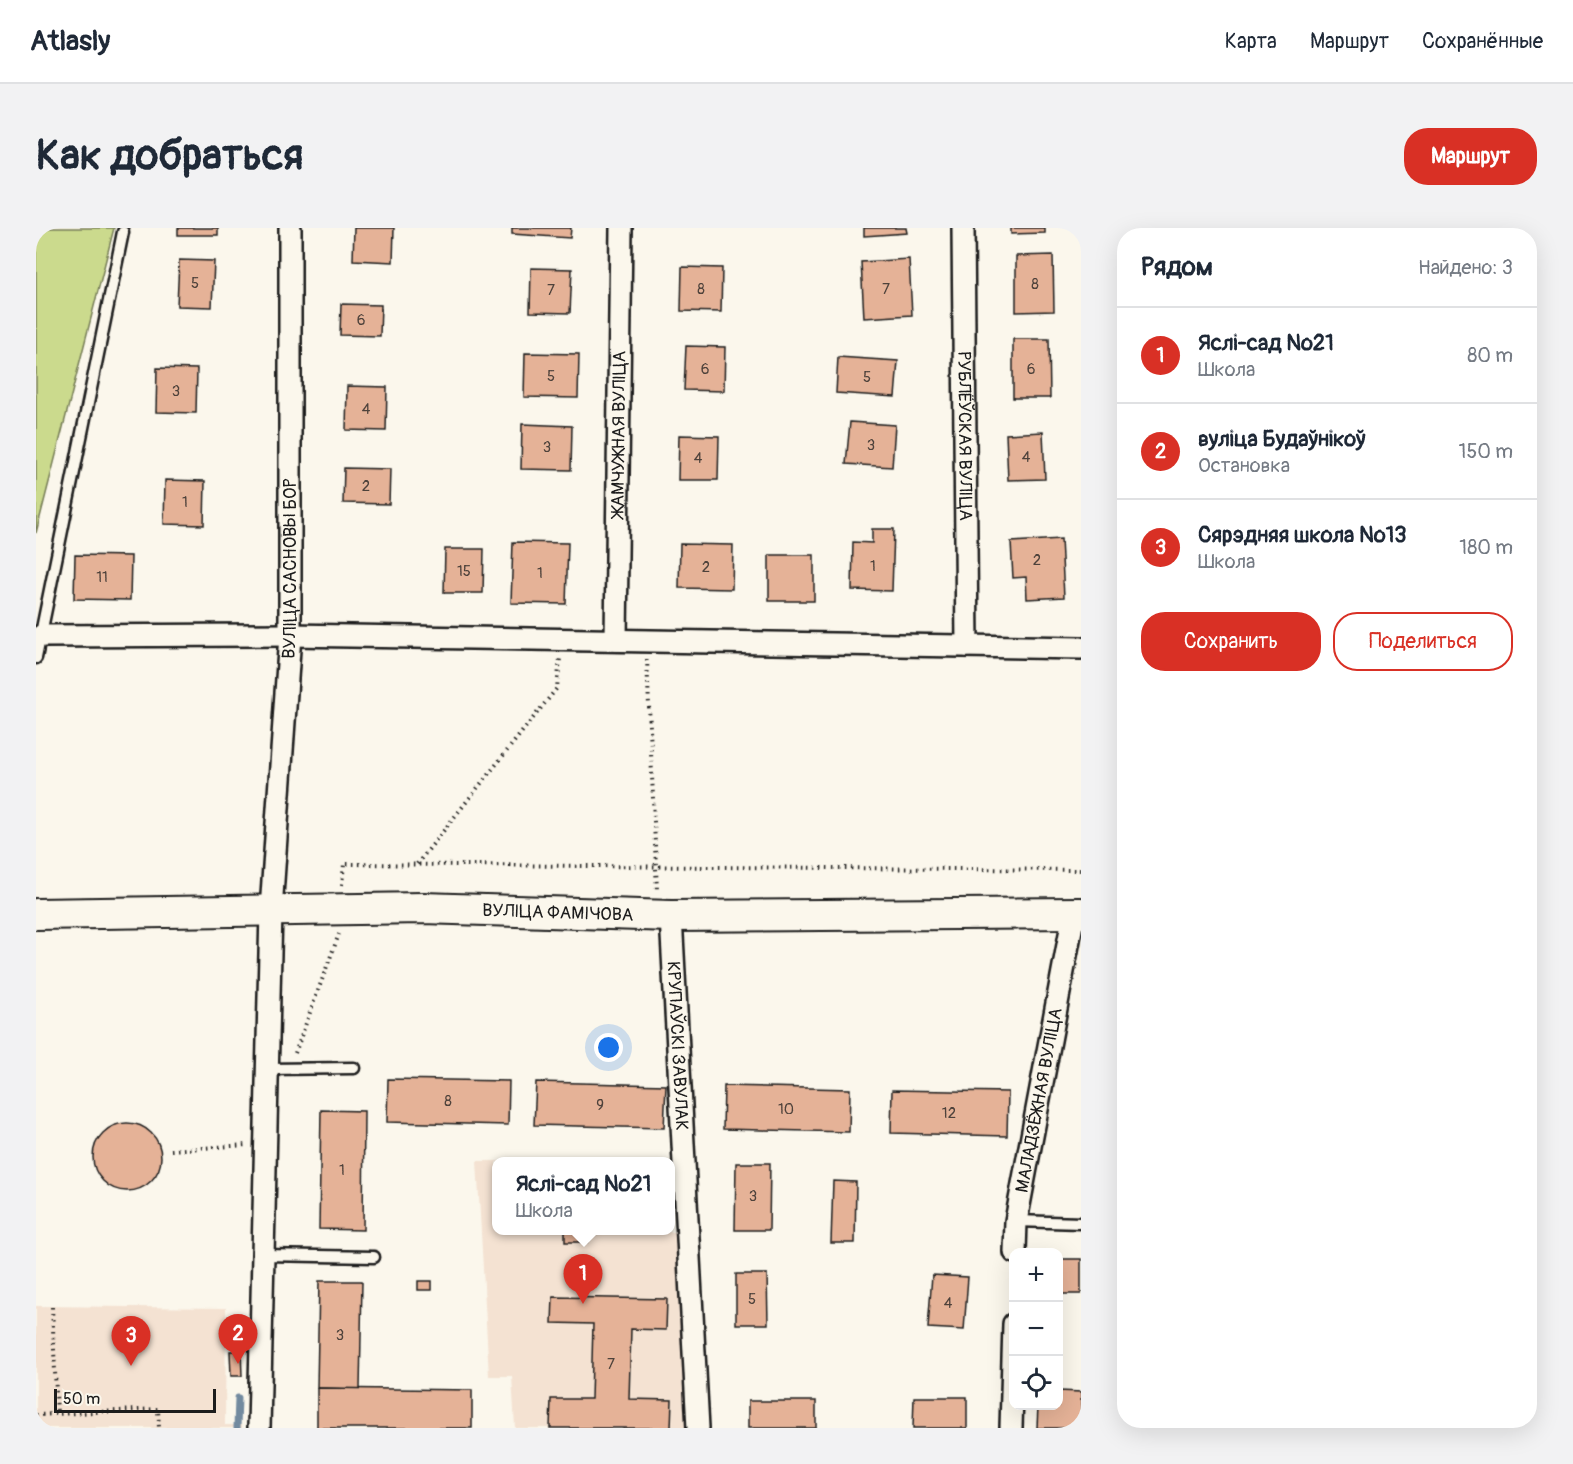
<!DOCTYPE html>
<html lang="ru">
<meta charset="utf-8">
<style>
body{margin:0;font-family:Pangolin,sans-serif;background:#f2f2f3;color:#1f2937}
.controls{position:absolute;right:18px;bottom:18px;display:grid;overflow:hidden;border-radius:12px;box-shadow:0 6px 24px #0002}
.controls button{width:54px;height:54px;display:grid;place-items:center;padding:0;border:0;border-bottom:2px solid #e0e1e3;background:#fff;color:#1f2937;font:30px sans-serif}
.scale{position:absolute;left:18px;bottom:15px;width:162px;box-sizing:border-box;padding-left:6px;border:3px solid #1c1c1c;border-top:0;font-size:16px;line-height:21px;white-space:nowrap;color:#1c1c1c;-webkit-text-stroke:4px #fbf7ec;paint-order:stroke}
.you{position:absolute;left:573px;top:820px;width:21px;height:21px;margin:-15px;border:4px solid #fff;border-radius:50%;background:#1a73e8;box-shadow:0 0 0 9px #1a73e833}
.badge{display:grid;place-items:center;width:39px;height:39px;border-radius:50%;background:#d93025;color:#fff;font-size:20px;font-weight:700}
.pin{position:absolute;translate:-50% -50px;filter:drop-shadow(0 2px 3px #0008)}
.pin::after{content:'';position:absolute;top:32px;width:21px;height:18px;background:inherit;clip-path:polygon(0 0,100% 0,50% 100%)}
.popup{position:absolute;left:456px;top:929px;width:183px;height:78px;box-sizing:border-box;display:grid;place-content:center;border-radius:12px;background:#fff;filter:drop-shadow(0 2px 4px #0005);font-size:20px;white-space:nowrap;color:#747a83}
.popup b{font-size:22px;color:#1f2937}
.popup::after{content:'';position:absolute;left:50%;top:100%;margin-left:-12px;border:12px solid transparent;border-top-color:#fff}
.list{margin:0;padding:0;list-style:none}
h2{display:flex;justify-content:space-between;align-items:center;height:78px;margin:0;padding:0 24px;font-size:26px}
h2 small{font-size:20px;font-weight:400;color:#747a83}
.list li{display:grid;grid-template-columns:39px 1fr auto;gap:18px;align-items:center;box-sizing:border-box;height:96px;padding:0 24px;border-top:2px solid #e0e1e3}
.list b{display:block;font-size:22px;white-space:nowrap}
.list p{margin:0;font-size:20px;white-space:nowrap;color:#747a83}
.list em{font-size:20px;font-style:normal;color:#747a83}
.actions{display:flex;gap:12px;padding:18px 24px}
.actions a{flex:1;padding:14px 0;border:2px solid #d93025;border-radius:24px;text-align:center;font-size:21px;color:#d93025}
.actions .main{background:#d93025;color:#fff}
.icon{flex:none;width:33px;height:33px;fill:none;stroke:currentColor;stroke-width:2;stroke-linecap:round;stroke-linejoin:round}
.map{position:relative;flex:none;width:1045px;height:1200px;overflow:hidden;border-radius:24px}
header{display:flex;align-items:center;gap:36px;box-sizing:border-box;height:84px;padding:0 30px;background:#fff;border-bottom:2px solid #e0e1e3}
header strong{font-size:28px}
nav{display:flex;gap:33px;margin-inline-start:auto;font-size:21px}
.intro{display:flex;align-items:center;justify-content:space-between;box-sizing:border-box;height:144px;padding:0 36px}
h1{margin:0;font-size:42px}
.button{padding:15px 27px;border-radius:24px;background:#d93025;color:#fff;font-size:21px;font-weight:700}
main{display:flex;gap:36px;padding:0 36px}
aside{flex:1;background:#fff;border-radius:24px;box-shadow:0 6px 24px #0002}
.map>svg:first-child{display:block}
.built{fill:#f4e2d2}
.green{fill:#cbda8d;stroke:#747b54;stroke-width:1.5}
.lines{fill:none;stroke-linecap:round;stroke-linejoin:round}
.stream{stroke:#728a9f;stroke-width:7}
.building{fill:#e5b297;stroke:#1c1c1c;stroke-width:1.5}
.lane-casing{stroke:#1c1c1c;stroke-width:15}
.street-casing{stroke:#1c1c1c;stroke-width:26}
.secondary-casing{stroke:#1c1c1c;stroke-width:34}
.path{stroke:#1c1c1c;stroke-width:4;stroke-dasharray:1.5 4.5;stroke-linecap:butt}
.lane{stroke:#fbf7ec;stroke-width:10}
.street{stroke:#fbf7ec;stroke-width:21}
.secondary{stroke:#fbf7ec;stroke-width:30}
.labels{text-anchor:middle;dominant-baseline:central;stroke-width:6;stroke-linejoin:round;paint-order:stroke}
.number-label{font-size:15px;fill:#4e423b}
.street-label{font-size:18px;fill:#1c1c1c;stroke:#fbf7ec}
</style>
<header>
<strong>Atlasly</strong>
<nav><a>Карта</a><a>Маршрут</a><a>Сохранённые</a></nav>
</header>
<div class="intro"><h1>Как добраться</h1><a class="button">Маршрут</a></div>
<main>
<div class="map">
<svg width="1045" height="1200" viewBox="0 0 1045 1200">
<rect width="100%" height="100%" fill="#fbf7ec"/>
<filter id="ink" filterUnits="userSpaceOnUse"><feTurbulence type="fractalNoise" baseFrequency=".0167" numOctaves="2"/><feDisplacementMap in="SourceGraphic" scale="12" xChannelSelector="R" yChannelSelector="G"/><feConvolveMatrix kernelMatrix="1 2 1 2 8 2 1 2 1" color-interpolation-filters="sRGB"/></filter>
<g filter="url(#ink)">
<g class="built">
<path d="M441 933H470L460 934V1002L643 1004 650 1200H479L476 1148H453Z"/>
<path d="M0 1078 190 1080 189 1197H206V1200H0Z"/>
</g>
<path class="green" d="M0 0H78L0 305Z"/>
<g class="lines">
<path class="stream" d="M201 1200 202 1170"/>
</g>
<g class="building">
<rect x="142" y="0" width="40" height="7"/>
<path d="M318 0H358L357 34 317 32Z"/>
<path d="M476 0H535L534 10 476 6Z"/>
<path d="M828 0H870L871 5 828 8Z"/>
<path d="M975 0H1009V5L975 6Z"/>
<path d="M1017 27 1018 83 980 84V28Z"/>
<path d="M873 31 876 87 828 90 825 34Z"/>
<path d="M143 32 178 33 176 79 141 78Z"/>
<path d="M646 39 686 40 685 84 645 83Z"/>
<path d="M495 40 536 41 534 85 494 84Z"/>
<path d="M305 76 345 77 344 108 304 107Z"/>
<path d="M977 111H1013L1014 170H977Z"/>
<path d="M650 118 689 119 688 163 648 162Z"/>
<path d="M489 125 543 126 542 170 488 169Z"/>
<path d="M802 129 862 133 859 169 800 165Z"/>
<path d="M121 140 161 141 160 185 120 184Z"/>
<path d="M311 158 351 159 350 203 310 202Z"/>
<path d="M814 194 859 197 856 239 810 236Z"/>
<path d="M486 196 536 198 535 242 485 241Z"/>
<path d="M1007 204 1009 251 972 252 970 206Z"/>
<path d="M643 207 683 208 682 252H642Z"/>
<path d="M308 240 354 241 353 276 307 275Z"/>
<path d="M129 252 169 253 168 297 128 296Z"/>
<path d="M836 301H858L856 363 816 362 817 314 836 315Z"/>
<path d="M1025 311 1028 369 991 371 990 349 977 350 975 314Z"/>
<path d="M477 314 532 315 530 376 475 375Z"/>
<path d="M644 316 697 317 696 361 643 360Z"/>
<path d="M409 321H448L447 365H408Z"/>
<path d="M39 327 95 328 94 372 38 371Z"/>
<rect x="733" y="327" width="45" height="46"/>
<path d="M352 851 473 853 472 897 351 894Z"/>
<path d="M500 854 630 857 628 900 498 897Z"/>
<path d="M688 858 814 861 813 904 687 901Z"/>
<path d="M856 862 972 864 971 908 855 905Z"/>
<path d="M285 882 328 883 327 1002 283 1001Z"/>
<circle cx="91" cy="929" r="34"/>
<path d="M700 935H734L733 1002H699Z"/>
<path d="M797 953 820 954 819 1015H795Z"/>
<rect x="529" y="1002" width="23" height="12"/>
<rect x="1023" y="1031" width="22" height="35"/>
<path d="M700 1046H731L732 1096H700Z"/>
<path d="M896 1047 932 1049 928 1102 892 1100Z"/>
<path d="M283 1053H326L324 1161 281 1160Z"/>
<rect x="382" y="1053" width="14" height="9"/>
<path d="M517 1069 631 1071 630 1102 595 1101 593 1171 636 1172 635 1200H514L515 1171H555L557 1096 516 1095Z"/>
<path d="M194 1123H205L206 1148H195Z"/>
<path d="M281 1160 436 1162V1200H281Z"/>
<path d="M1023 1163 1045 1164V1200H1001L1002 1178H1023Z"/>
<path d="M878 1169H931V1200H877Z"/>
<rect x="712" y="1173" width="68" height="27"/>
</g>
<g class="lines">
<defs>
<g id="lane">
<path d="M0 430 87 4"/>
<path d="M231 841 318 840"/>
<path d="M980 993 1045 995"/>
<path d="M227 1027 338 1029"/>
</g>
<g id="street">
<path id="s1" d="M927 0 931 418"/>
<path d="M5 408 254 407 1045 420"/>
<path id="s2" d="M580 412 585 0"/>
<path id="s3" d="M635 688 662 1200"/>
<path id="s4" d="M979 1024 980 993 1038 685"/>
<path id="s5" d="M223 1200 235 682 254 407V0"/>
<path d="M975 1200 978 1096"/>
</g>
<g id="secondary">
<path id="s6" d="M0 686 387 680 635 688 1045 685"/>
</g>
</defs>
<use href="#lane" class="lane-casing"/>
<use href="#street" class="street-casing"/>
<use href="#secondary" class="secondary-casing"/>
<g class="path">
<path d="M611 431 621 663"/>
<path d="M381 636 521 460 524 430"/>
<path d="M306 657 308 636 1045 642"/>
<path d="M259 825 303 706"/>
<path d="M135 922 211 917"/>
<path d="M16 1079 21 1186"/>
<path d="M0 1187 122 1181 123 1200"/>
</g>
<use href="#lane" class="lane"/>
<use href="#street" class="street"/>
<use href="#secondary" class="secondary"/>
</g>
</g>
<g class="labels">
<g class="number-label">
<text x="159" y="55">5</text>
<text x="999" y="56">8</text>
<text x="665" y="61">8</text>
<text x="850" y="61">7</text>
<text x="515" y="62">7</text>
<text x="325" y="92">6</text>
<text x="669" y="141">6</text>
<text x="995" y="141">6</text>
<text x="515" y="148">5</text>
<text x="831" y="149">5</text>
<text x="140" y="163">3</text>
<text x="330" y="181">4</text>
<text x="835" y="217">3</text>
<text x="511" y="219">3</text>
<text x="990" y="229">4</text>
<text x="662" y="230">4</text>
<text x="330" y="258">2</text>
<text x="149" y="274">1</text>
<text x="1001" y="332">2</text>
<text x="837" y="338">1</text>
<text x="670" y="339">2</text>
<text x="428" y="343">15</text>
<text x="504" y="345">1</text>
<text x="66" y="349">11</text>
<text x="412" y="873">8</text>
<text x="564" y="877">9</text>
<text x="750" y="881">10</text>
<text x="913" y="885">12</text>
<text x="306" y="942">1</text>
<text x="717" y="968">3</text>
<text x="716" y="1071">5</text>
<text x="912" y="1075">4</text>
<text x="304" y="1107">3</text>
<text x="575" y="1136">7</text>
</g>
<g class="street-label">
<text stroke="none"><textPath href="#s2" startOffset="206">ЖАМЧУЖНАЯ ВУЛІЦА</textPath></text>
<text stroke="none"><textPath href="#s1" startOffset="208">РУБЛЁЎСКАЯ ВУЛІЦА</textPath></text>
<text stroke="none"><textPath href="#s5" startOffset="860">ВУЛІЦА САСНОВЫ БОР</textPath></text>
<text stroke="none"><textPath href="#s6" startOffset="522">ВУЛІЦА ФАМІЧОВА</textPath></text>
<text stroke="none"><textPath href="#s3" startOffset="130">КРУПАЎСКІ ЗАВУЛАК</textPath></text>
<text stroke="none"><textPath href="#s4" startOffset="154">МАЛАДЗЁЖНАЯ ВУЛІЦА</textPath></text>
</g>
</g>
</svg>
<div class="controls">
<button>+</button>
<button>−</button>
<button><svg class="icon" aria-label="locate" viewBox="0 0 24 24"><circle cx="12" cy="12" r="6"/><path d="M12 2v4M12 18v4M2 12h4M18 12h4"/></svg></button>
</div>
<div class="scale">50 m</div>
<div class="you"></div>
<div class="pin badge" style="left:547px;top:1076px">1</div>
<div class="popup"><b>Яслі-сад №21</b>Школа</div>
<div class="pin badge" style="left:202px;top:1136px">2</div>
<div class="pin badge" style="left:95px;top:1138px">3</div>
</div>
<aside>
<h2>Рядом<small>Найдено: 3</small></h2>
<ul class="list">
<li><span class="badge">1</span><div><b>Яслі-сад №21</b><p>Школа</p></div><em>80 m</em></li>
<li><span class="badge">2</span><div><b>вуліца Будаўнікоў</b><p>Остановка</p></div><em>150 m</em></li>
<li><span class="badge">3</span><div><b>Сярэдняя школа №13</b><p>Школа</p></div><em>180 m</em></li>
</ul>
<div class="actions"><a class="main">Сохранить</a><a>Поделиться</a></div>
</aside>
</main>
